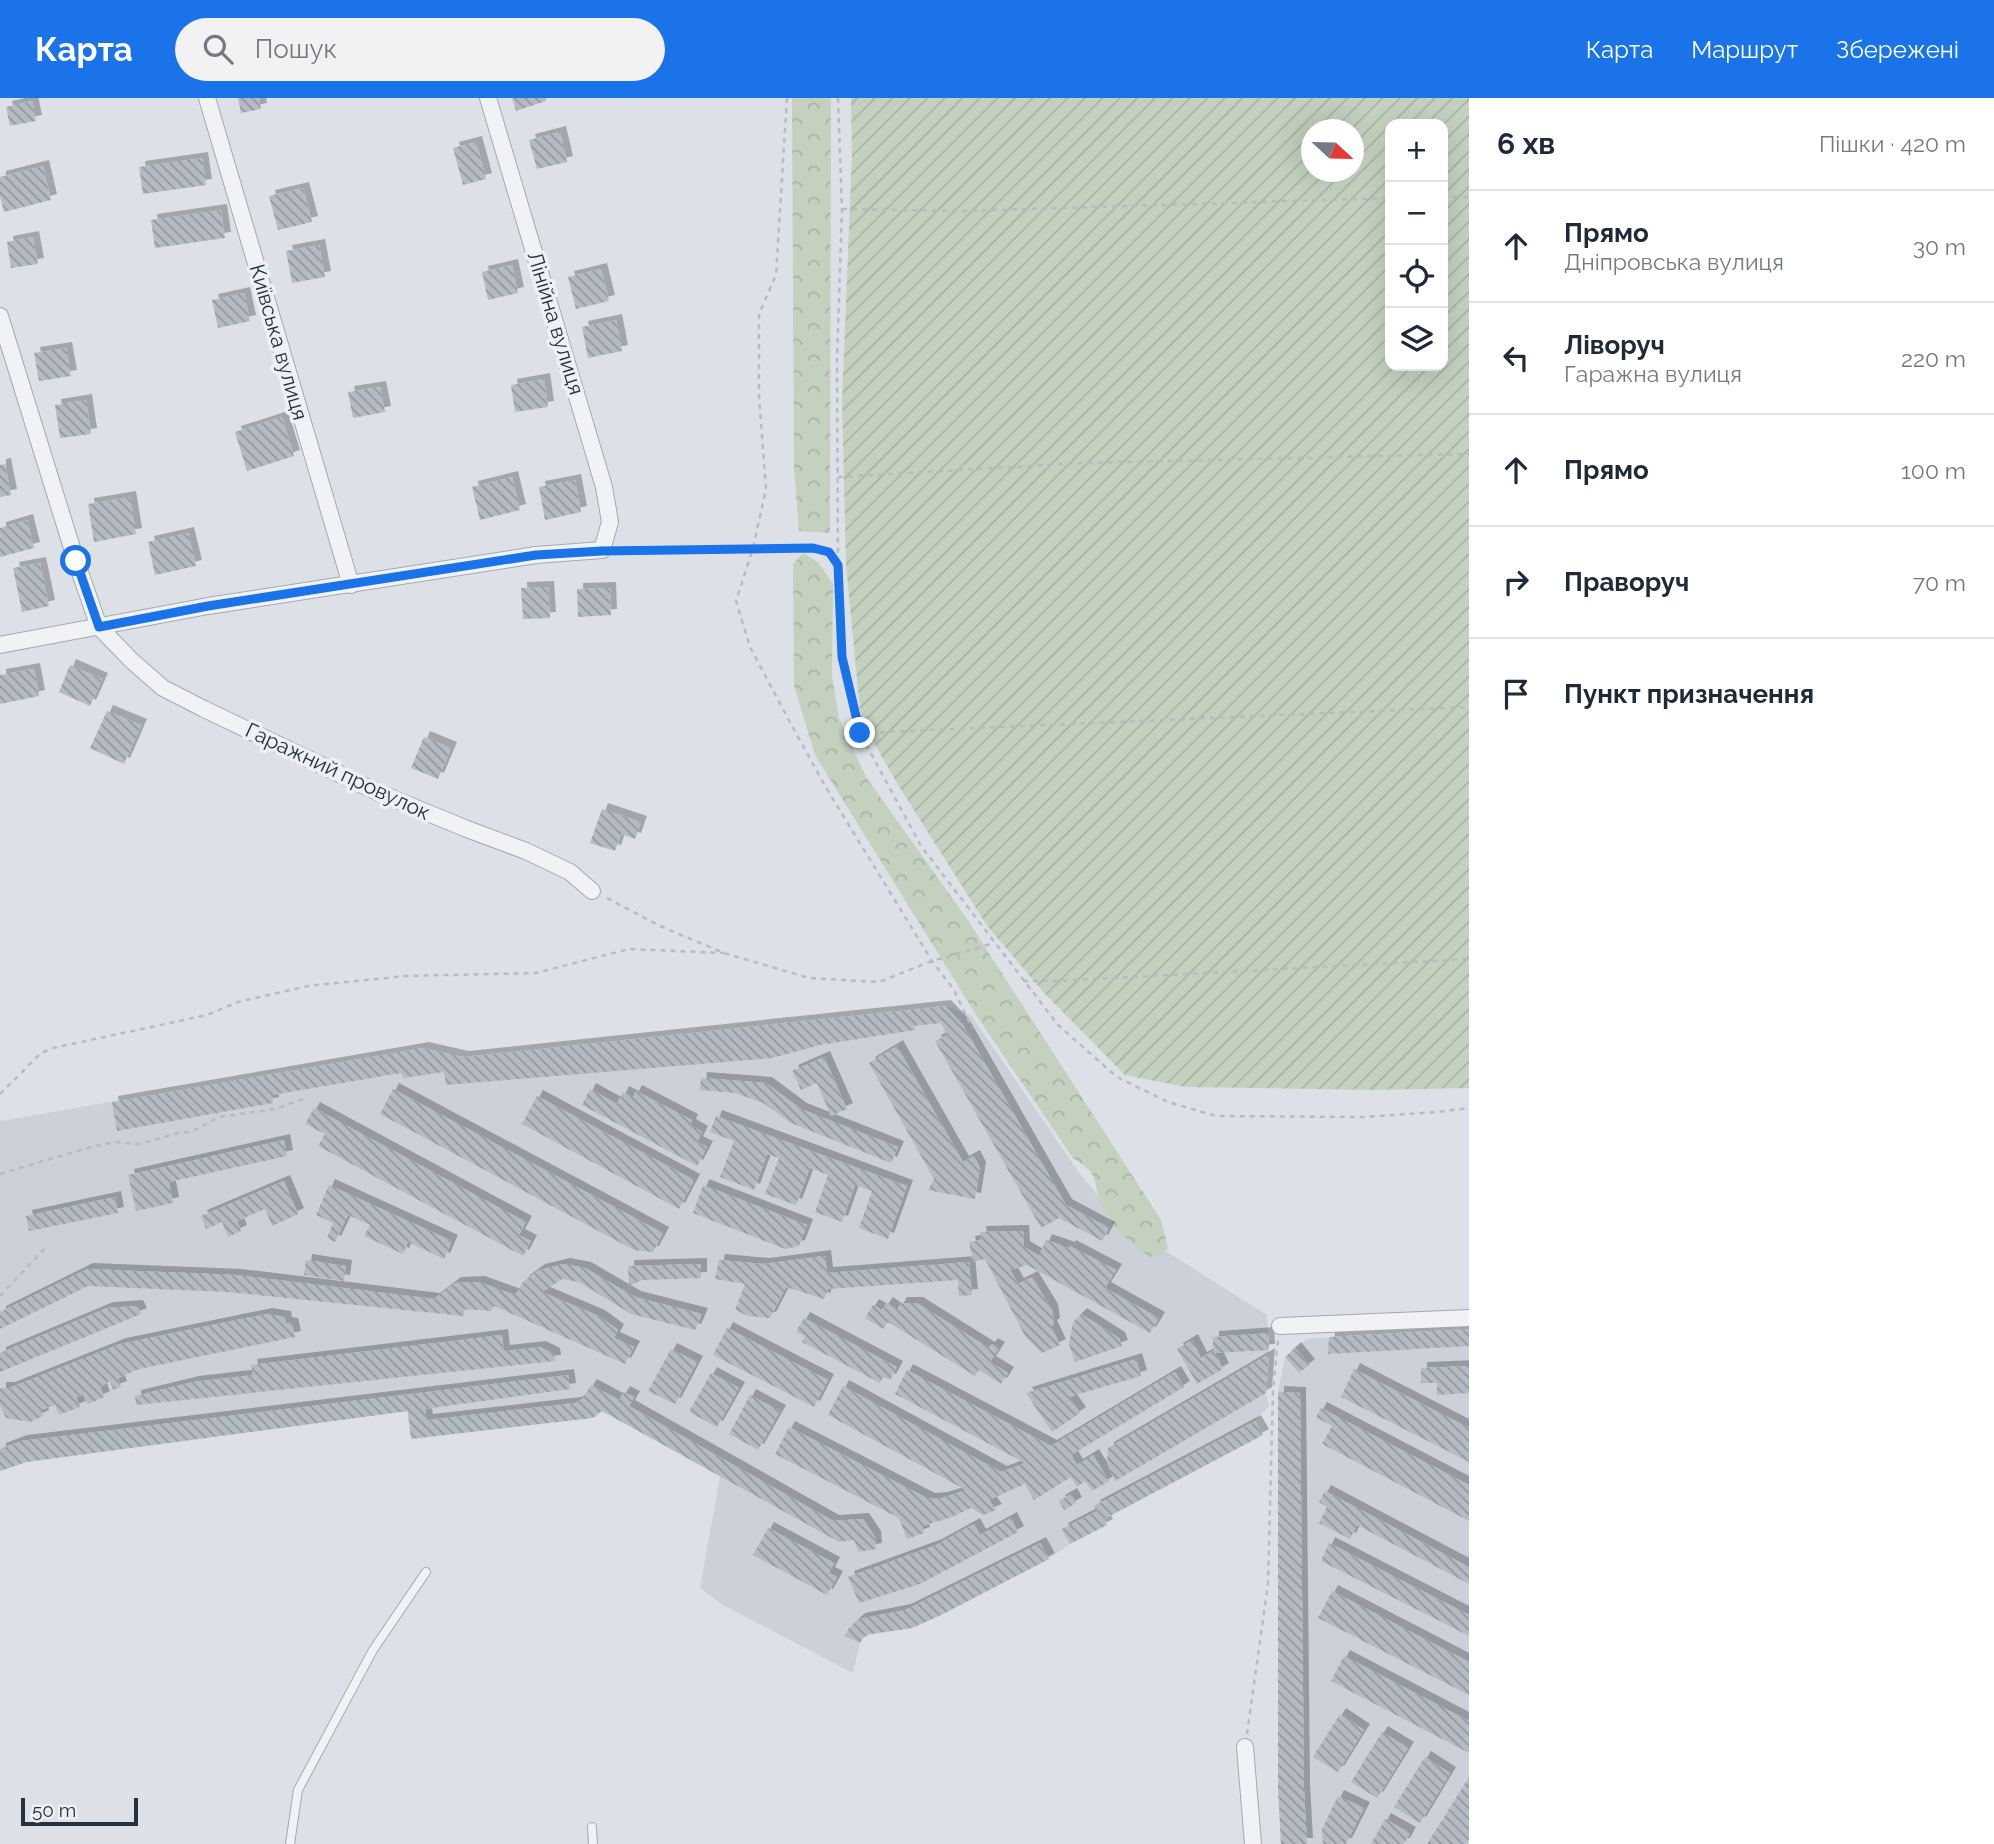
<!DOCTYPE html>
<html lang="uk">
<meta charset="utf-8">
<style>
body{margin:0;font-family:Raleway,sans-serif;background:#f2f2f3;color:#1f2937}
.controls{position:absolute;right:21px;top:21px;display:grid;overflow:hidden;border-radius:14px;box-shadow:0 7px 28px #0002}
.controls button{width:63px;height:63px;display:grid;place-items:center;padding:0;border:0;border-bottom:2px solid #e0e1e3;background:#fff;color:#1f2937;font:35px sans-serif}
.compass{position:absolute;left:1301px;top:21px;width:63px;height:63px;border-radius:50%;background:#fff;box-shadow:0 7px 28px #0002;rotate:112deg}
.scale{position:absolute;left:21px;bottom:18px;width:117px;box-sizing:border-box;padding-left:7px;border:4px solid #27303d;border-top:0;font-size:19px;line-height:24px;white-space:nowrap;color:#27303d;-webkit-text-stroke:5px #edf0f5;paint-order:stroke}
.stop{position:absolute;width:21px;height:21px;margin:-16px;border:5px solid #1a73e8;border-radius:50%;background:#fff}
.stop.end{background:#1a73e8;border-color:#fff;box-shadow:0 2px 7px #0008}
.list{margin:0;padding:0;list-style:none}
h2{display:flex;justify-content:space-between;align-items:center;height:91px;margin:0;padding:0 28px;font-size:30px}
h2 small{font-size:23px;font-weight:400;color:#747a83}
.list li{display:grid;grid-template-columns:46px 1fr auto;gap:21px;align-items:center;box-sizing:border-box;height:112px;padding:0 28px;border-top:2px solid #e0e1e3}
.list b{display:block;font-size:26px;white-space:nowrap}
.list p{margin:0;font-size:23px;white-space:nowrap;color:#747a83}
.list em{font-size:23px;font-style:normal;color:#747a83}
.icon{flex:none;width:38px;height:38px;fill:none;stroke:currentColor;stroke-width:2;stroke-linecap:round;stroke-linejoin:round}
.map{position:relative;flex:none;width:1469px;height:1746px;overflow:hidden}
header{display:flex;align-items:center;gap:42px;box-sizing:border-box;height:98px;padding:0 35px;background:#1a73e8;color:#fff}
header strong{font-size:33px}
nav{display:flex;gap:38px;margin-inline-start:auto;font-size:24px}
.search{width:490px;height:63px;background:#f2f2f3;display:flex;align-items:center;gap:18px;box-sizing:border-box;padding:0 24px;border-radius:38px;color:#747a83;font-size:26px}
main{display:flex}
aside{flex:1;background:#fff}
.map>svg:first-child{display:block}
.built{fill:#ccd1d9}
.forest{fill:url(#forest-crowns)}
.garden{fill:url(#garden-furrows);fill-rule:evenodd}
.building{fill:url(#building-back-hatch);filter:url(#shadow)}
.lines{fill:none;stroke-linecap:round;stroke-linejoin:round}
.lane-casing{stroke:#a3a8b1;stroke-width:10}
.street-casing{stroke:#a3a8b1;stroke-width:18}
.path{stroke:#b8bcc1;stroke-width:2.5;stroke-dasharray:5 5;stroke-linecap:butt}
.lane{stroke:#f0f2f5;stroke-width:8}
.street{stroke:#f0f2f5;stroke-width:16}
.route{stroke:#1a73e8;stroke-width:9}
.labels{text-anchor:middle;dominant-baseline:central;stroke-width:7;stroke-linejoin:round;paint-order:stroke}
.street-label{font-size:21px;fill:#27303d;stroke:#edf0f5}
</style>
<header>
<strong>Карта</strong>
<div class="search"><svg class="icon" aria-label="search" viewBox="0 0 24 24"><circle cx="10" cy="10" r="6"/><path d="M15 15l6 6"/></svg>Пошук</div>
<nav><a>Карта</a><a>Маршрут</a><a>Збережені</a></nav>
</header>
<main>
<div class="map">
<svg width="1469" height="1746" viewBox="0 0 1469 1746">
<defs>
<pattern id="forest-crowns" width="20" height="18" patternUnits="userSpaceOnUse" patternTransform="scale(1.75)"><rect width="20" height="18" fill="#c4d1bf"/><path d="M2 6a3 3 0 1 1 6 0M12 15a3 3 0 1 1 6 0" fill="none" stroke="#a8b4a5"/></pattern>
<pattern id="garden-furrows" width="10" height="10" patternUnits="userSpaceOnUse" patternTransform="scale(1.75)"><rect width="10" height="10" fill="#c4d1bf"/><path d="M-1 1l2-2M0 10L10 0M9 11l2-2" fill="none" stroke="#a8b4a5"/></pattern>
<pattern id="building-back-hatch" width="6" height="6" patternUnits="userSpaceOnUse" patternTransform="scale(1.75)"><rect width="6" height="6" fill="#b5bbc3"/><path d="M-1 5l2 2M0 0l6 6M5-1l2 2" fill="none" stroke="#9398a0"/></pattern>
<filter id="shadow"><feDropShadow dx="6" dy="-6" stdDeviation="0" flood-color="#0004"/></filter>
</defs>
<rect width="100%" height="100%" fill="#dde1e7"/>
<g class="built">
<path d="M945 908 971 917 1080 1076 1120 1124 1267 1217 1269 1252 1266 1295 1269 1308 1255 1323 1263 1337 1104 1421 1107 1427 1070 1446 1049 1461 941 1517 912 1530 865 1537 860 1545 853 1575 723 1507 700 1490 720 1378 602 1313 411 1341 407 1313 27 1364 0 1373V1023L423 950 463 959Z"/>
<path d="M1469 1231V1746H1281L1278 1691V1294L1285 1259 1307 1241Z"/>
</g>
<g class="forest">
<path d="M792 0H831L830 435 799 433 794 371Z"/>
<path d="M803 455 819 465 833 486 832 577 839 620 866 679 965 818 1161 1122 1168 1150 1161 1157 1150 1159C1132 1148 1113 1129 1103 1110 1091 1085 1103 1078 1073 1060L978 920 815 657 794 588 793 466Z"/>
</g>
<path class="garden" d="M851 0H1469V990L1374 992 1186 989 1125 977 1045 896 988 829 898 687 861 622 846 466 842 303 852 58ZM1390 26H1443V268H1390ZM1311 32H1353V74H1311Z"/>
<g class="building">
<path d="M238 0H259L261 11 241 15Z"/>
<path d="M512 0H546V3L516 13Z"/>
<path d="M32 3 36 23 10 28 6 9Z"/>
<path d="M560 34 567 64 537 71 529 42Z"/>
<path d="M476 44 486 81 463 87 453 50Z"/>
<path d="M202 60 206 87 143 96 139 69Z"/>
<path d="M43 68 51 102 4 114 0 98V79Z"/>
<path d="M303 90 312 124 278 132 269 98Z"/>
<path d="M221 112 225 140 155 150 151 122Z"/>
<path d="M33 139 38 166 11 170 7 144Z"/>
<path d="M319 147 325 179 292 185 286 153Z"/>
<path d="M512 167 518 195 488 202 482 174Z"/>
<path d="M601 171 609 203 576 211 568 179Z"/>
<path d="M244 195 250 223 218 230 212 202Z"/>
<path d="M616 222 622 253 588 260 582 229Z"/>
<path d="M66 250 71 278 39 283 34 255Z"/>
<path d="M544 281 548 309 515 314 511 287Z"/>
<path d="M380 289 385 314 353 320 348 294Z"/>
<path d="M86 302 91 336 60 340 55 307Z"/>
<path d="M282 319 294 358 247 373 235 334Z"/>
<path d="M5 366 11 397 0 399V367Z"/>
<path d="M512 379 520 412 480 422 472 389Z"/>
<path d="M575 382 581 414 545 422 539 389Z"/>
<path d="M130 399 136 436 94 444 88 406Z"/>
<path d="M27 422 34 450 0 459V430Z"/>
<path d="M188 435 196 468 155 477 148 444Z"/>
<path d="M40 465 49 508 22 514 13 470Z"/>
<path d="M548 489 550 520 523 521 521 490Z"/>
<path d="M610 490 611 517 578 519 577 491Z"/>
<path d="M70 567 102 581 90 608 59 594Z"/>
<path d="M34 571 39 598 0 606V577Z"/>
<path d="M107 613 141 627 124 666 90 650Z"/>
<path d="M424 639 451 650 438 681 411 670Z"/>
<path d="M602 711 641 724 635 741 621 736 615 753 590 745Z"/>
<path d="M945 908 963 927 1066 1107 1109 1130 1102 1143 1059 1120 1041 1130 935 943 947 937 941 925 914 928 915 932 820 947 772 960 446 987 444 974 404 980 401 975 272 997 273 1005 117 1033 112 1004 423 950 463 959Z"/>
<path d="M897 948 963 1064 974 1058 980 1070 975 1101 928 1092 934 1081 869 965Z"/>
<path d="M824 959 847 1011 831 1018 817 985 801 992 792 973Z"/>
<path d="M701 980 766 985 801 1011 898 1049 891 1065 791 1025 763 1005 735 995 700 992Z"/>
<path d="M393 991 663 1135 653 1154 634 1152 380 1016Z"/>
<path d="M590 991 617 1006 623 994 633 999 636 993 692 1022 690 1027 702 1034 697 1044 707 1049 697 1068 582 1007Z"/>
<path d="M537 998 694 1082 679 1111 522 1026Z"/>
<path d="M314 1010 526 1124 519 1137 531 1143 523 1158 318 1048 325 1036 305 1026Z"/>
<path d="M716 1018 907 1088 888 1141 859 1130 872 1093 855 1087 842 1124 815 1114 828 1077 810 1070 796 1107 765 1096 779 1060 767 1056 754 1092 720 1079 734 1043 710 1034Z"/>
<path d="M284 1042 287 1058 169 1084 173 1105 136 1113 128 1077Z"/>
<path d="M284 1083 298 1116 272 1128 265 1111 237 1123 241 1133 228 1139 222 1124 206 1131 201 1118Z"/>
<path d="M329 1087 452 1143 444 1161 408 1144 403 1156 364 1138 370 1127 348 1117 335 1144 327 1140 333 1125 316 1117Z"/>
<path d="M703 1087 807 1127 799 1148 785 1151 693 1115Z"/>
<path d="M115 1099 118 1115 29 1133 26 1118Z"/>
<path d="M1023 1133 1024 1149 1039 1158 1046 1142 1069 1150 1070 1148 1116 1172 1105 1190 1159 1220 1150 1235 1027 1167 1010 1172 1018 1186 1032 1179 1052 1212 1054 1226 1051 1228 1060 1247 1042 1255 1025 1238 985 1161 973 1164 969 1144 981 1142 980 1134Z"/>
<path d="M825 1158 827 1175 969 1164 972 1197 959 1198 958 1182 828 1191 824 1201 786 1189 770 1220 748 1218 735 1212 745 1186 715 1181 719 1162 763 1166Z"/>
<path d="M306 1162 346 1168 344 1183 304 1177Z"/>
<path d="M564 1166 585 1170 635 1199 702 1216 695 1232 631 1216 579 1184 562 1181 542 1194 599 1218 618 1232 614 1240 634 1249 625 1266 494 1208 491 1213 464 1211V1218L228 1194 88 1188 0 1231V1214L87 1171 236 1177 434 1201 455 1185 479 1184 515 1197 524 1183 539 1172Z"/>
<path d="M701 1166V1180L642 1182 629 1188 628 1168Z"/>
<path d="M887 1205 897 1212 901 1205H917L989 1250 992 1246 999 1250 990 1264 1008 1275 1001 1286 979 1272 975 1278 888 1224 883 1231 865 1220 873 1207 882 1212Z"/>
<path d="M137 1208 141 1216 0 1274V1255L107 1210Z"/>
<path d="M266 1216 285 1219 286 1225 292 1226 295 1239 139 1271 118 1280 121 1289 113 1292 110 1283 100 1289 104 1299 88 1306 83 1296 76 1299 80 1309 59 1317 55 1307 41 1312 43 1318 30 1324 6 1320 0 1307V1290H9L120 1246Z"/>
<path d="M1081 1216 1119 1240 1122 1248 1075 1264 1069 1246 1073 1224Z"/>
<path d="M804 1220 897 1269 890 1282 883 1279 880 1285 802 1244 805 1238 796 1234Z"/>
<path d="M727 1230 828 1282 814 1309 713 1257Z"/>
<path d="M1469 1231V1248L1328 1256 1329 1239Z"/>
<path d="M1268 1235 1269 1252 1215 1255 1223 1271 1197 1286 1177 1251 1192 1242 1201 1260 1213 1253V1239Z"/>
<path d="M502 1237 504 1253 540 1249 554 1256 555 1263 136 1307 135 1298 193 1284 253 1277 251 1267Z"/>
<path d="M1295 1250 1309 1267 1299 1275 1285 1259Z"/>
<path d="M671 1251 697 1264 675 1306 648 1293Z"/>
<path d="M1269 1256 1266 1295 1115 1383 1107 1365 1108 1350Z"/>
<path d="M1136 1261 1141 1278 1069 1299 1080 1315 1052 1334 1026 1295Z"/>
<path d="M1469 1268V1295L1437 1297V1285H1421V1270Z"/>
<path d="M1354 1271 1469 1330V1364L1341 1299Z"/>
<path d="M907 1272 1051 1348 1175 1274 1184 1289 1071 1357 1077 1367 1093 1357 1109 1383 1092 1393 1085 1383 1077 1389 1071 1379 1034 1402 1025 1386 989 1402 996 1412 983 1417 971 1410 952 1419 922 1428 924 1435 907 1441 899 1420 775 1356 789 1329 929 1401 942 1400 966 1392 828 1317 843 1288 1001 1374 1025 1365 895 1296Z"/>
<path d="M711 1275 739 1290 717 1329 689 1314Z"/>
<path d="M568 1277 570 1291 425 1311 427 1322 575 1305 582 1301 591 1287 619 1302 624 1294 634 1299 629 1308 833 1423 863 1421 875 1439 876 1451 858 1454 854 1442 839 1444 602 1313 593 1320 411 1341 408 1313 26 1364 0 1373V1351L21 1343Z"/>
<path d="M1278 1294 1300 1295 1304 1692 1307 1746H1281L1278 1691Z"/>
<path d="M750 1297 780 1313 758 1352 729 1336Z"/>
<path d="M1321 1310 1469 1387V1423L1322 1346 1332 1328 1316 1319Z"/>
<path d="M1255 1323 1263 1337 1104 1421 1107 1427 1070 1446 1062 1431 1097 1413 1094 1408Z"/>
<path d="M1325 1393 1469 1469V1486L1357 1427 1350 1441 1319 1425 1327 1409 1319 1404Z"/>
<path d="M1071 1396 1076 1405 1064 1412 1059 1403Z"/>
<path d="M1011 1420 1018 1434 920 1486 859 1505 848 1479 936 1447 974 1426 980 1437Z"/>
<path d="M768 1430 834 1465 829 1475 837 1479 827 1497 753 1457Z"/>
<path d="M1040 1445 1049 1461 941 1517 912 1530 865 1537 860 1545 845 1538 849 1530 859 1521 905 1512Z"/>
<path d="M1329 1445 1469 1517V1538L1321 1463Z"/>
<path d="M1332 1493 1469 1564V1597L1318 1520Z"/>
<path d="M1344 1558 1469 1623V1655L1331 1583Z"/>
<path d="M1340 1616 1364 1632 1338 1674 1313 1659Z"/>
<path d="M1382 1634 1408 1650 1377 1700 1351 1684Z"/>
<path d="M1425 1659 1450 1675 1420 1725 1394 1709Z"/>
<path d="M1469 1679V1741L1466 1746H1427Z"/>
<path d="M1338 1698 1364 1710 1346 1746H1323L1322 1731Z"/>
<path d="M1385 1721 1410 1735 1404 1746H1371Z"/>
</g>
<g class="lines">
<defs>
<g id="lane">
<path d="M592 1729 593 1746"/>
<path d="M290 1746 298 1692 373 1552 426 1474"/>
</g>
<g id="street">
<path d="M207 0 351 487"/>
<path d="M0 218 76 463 99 529 132 563 163 590 204 611 377 694 467 731 526 753 570 774 592 793"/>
<path d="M0 547 208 508 536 457 602 452 610 424 604 389 488 0"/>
<path d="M1280 1228 1469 1220"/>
<path d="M1245 1649 1253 1746"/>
</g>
</defs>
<use href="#lane" class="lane-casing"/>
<use href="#street" class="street-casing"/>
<g class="path">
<path d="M787 0 776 177 759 216V298L766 391 753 450 736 503 750 549 785 615 825 688 932 863 954 892 972 930"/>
<path d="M838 0 842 111 837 260 838 467"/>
<path d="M1443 99H1469"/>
<path d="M842 111 963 113 1390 100"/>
<path d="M838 379 1081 365 1469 356"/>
<path d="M618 452 813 450 829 455 838 467 842 559 860 635 921 748 1058 927 1117 979 1168 1004 1216 1018 1364 1019 1437 1014 1469 1010"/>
<path d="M860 635 1469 609"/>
<path d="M607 800 660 828 724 855 809 880 879 884 932 863 994 845"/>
<path d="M1023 883H1056L1469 861"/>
<path d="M0 996 41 955 53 950 207 917 238 904 308 888 405 878 536 875 629 851 724 855"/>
<path d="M0 1076 91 1049 114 1044 139 1046 179 1035 191 1034 219 1019 275 1011 306 1000"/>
<path d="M0 1198 48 1147"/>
<path d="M1247 1636 1268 1486 1273 1292 1278 1242"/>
</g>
<use href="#lane" class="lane"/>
<use href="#street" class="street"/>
</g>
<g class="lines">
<path class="route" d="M76 463 99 529 208 508 536 457 602 453 813 450 829 454 838 467 842 559 860 635"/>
</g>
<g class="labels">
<g class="street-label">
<text transform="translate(556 225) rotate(73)">Лінійна вулиця</text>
<text transform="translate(279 244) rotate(74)">Київська вулиця</text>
<text transform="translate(338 673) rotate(25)">Гаражний провулок</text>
</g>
</g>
</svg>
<div class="controls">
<button>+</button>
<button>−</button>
<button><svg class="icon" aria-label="locate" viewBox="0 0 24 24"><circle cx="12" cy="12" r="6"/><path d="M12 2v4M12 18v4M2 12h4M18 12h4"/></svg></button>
<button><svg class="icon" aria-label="layers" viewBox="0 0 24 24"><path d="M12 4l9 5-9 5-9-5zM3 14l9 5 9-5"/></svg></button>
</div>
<svg class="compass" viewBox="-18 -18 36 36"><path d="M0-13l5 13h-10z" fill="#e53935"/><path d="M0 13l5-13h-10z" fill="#747a83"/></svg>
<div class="scale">50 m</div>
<div class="stop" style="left:76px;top:463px"></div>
<div class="stop end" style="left:860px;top:635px"></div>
</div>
<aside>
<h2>6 хв<small>Пішки · 420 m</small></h2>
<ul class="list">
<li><svg class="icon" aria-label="ahead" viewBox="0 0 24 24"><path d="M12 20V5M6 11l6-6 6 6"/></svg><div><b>Прямо</b><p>Дніпровська вулиця</p></div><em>30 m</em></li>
<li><svg class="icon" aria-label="left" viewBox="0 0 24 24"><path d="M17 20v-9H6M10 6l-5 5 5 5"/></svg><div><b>Ліворуч</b><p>Гаражна вулиця</p></div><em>220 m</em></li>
<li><svg class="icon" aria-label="ahead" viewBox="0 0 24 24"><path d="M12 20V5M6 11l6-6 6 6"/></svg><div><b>Прямо</b></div><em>100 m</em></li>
<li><svg class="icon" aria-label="right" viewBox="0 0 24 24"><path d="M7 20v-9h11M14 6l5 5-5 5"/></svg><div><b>Праворуч</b></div><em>70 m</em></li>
<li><svg class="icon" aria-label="arrive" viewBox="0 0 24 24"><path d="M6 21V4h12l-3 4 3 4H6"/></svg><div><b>Пункт призначення</b></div></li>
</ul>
</aside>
</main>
